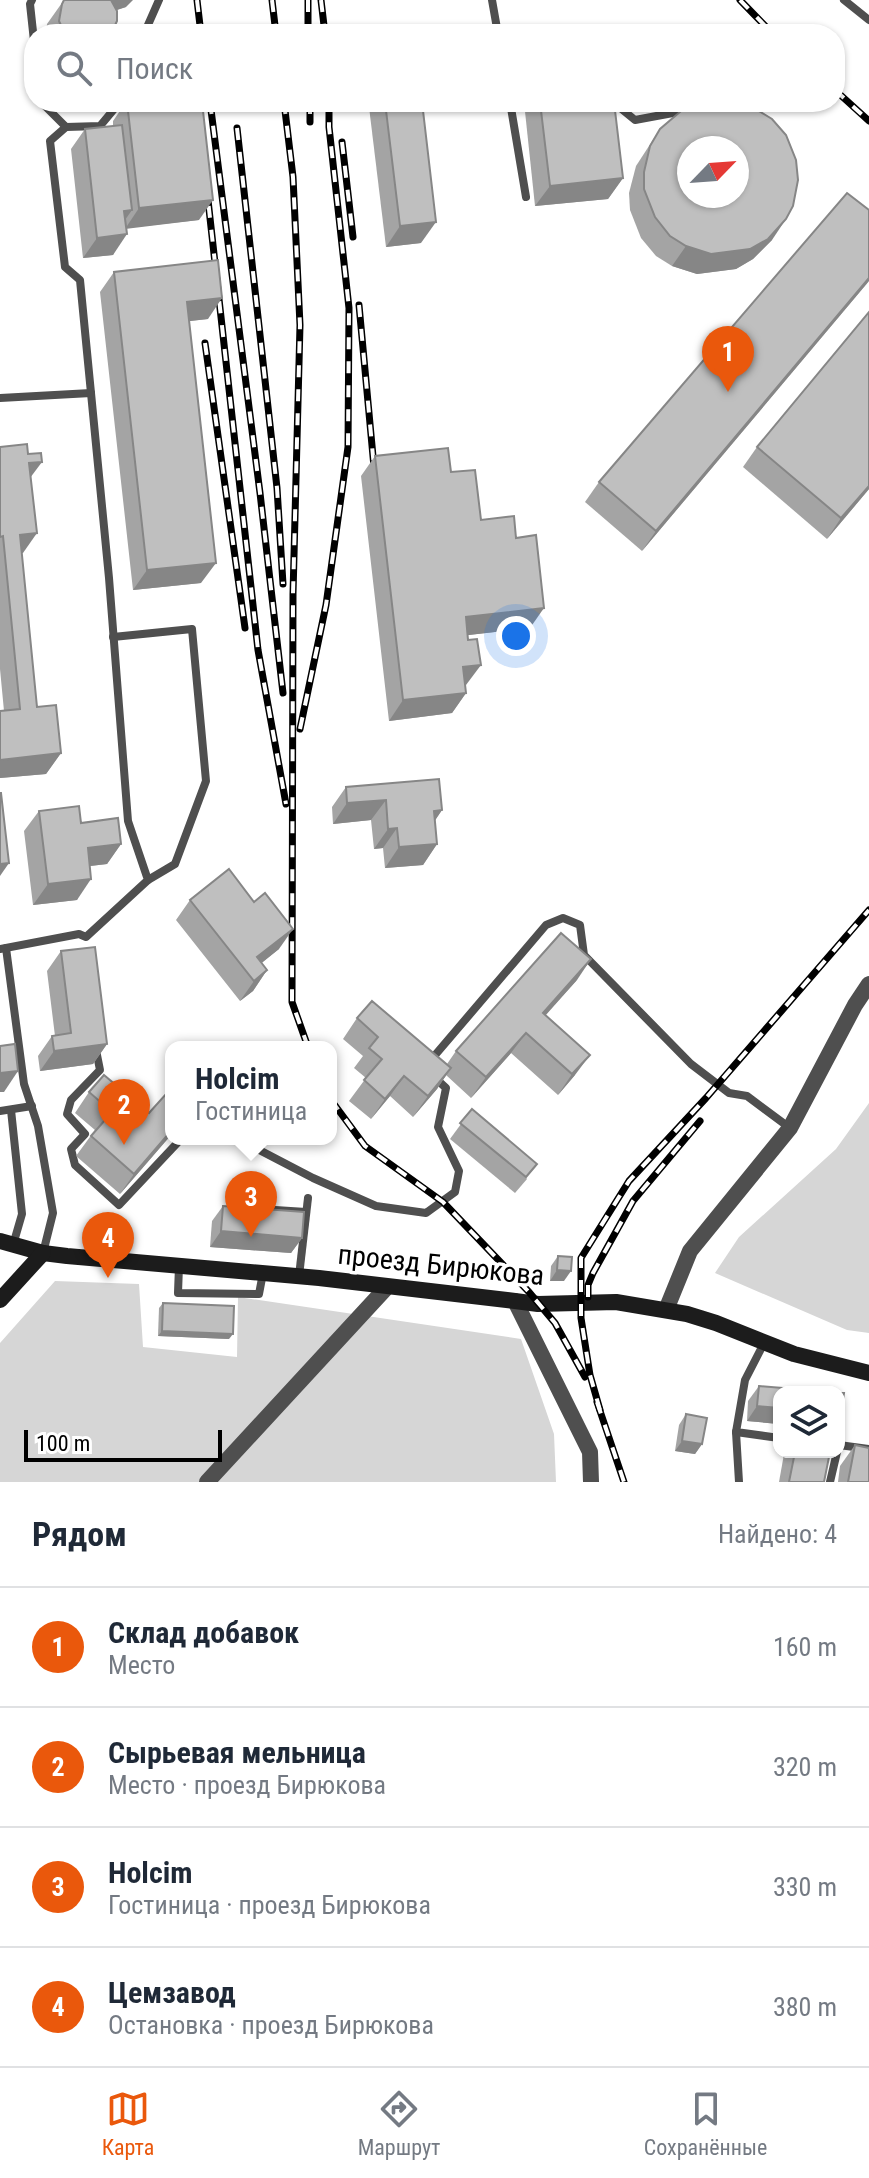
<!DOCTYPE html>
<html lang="ru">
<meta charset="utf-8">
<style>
body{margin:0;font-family:"Roboto Condensed",sans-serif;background:#f2f2f3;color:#1f2937}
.controls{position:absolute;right:24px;bottom:24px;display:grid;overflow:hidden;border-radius:16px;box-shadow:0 2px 6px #0004}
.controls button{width:72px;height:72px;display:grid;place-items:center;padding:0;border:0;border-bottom:2px solid #e0e1e3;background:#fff;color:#1f2937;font:40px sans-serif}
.compass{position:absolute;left:677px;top:136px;width:72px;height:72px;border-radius:50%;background:#fff;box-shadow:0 2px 6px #0004;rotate:65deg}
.scale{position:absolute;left:24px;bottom:20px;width:198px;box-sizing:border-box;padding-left:8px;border:4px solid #000;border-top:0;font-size:22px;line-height:28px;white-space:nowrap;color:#000;-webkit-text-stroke:6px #fff;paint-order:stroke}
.you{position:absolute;left:516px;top:636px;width:28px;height:28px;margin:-20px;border:6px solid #fff;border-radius:50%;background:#1a73e8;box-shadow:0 0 0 12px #1a73e833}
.badge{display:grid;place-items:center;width:52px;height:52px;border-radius:50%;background:#ea580c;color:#fff;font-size:26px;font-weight:700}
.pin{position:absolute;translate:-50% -66px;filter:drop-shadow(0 2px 4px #0008)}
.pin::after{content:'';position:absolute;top:42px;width:28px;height:24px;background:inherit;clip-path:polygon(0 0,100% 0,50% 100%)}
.popup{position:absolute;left:165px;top:1041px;width:172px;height:104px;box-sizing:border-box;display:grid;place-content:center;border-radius:16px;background:#fff;filter:drop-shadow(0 2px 6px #0005);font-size:26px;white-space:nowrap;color:#747a83}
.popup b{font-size:30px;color:#1f2937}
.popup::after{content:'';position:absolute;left:50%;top:100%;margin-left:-16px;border:16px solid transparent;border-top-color:#fff}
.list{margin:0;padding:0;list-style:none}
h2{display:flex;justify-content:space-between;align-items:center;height:104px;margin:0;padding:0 32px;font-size:34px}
h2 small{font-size:26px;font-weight:400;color:#747a83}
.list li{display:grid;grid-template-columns:52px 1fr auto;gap:24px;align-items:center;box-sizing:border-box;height:120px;padding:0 32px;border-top:2px solid #e0e1e3}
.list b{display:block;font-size:30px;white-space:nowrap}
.list p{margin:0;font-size:26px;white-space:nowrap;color:#747a83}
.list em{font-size:26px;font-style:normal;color:#747a83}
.icon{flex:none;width:44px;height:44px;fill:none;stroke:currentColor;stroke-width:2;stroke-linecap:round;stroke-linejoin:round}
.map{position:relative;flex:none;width:869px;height:1482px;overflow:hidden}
.search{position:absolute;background:#fff;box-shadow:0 2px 6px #0004;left:24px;right:24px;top:24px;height:88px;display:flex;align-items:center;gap:20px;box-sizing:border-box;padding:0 28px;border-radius:32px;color:#747a83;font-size:30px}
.sheet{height:584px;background:#fff}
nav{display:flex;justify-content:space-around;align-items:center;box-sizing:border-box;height:112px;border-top:2px solid #e0e1e3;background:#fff;font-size:22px;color:#747a83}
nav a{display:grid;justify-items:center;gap:4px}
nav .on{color:#ea580c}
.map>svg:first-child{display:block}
.green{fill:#d6d6d6}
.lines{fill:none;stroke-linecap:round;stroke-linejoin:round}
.lane{stroke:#4f4f4f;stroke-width:8}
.street{stroke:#4f4f4f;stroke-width:16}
.secondary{stroke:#1c1c1c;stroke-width:16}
.rail-casing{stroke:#000;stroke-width:7}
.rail{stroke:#fff;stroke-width:4;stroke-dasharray:12;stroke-linecap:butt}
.wall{fill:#a4a4a4}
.shaded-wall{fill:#868686}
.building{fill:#bfbfbf;stroke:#868686;stroke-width:2;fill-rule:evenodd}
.labels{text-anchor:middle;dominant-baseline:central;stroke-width:7;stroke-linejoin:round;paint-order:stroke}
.street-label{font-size:28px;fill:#000;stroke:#fff}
</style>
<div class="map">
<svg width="869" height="1482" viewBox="0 0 869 1482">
<rect width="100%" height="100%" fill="#fff"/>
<g class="green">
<path d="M869 1103V1333L847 1330 715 1273 739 1237 836 1149Z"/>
<path d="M55 1281 139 1284 143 1347 237 1357 238 1297 521 1339 554 1434 556 1482H0V1343Z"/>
</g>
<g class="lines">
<g class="lane">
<path d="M32 0 30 4 34 41"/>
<path d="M492 0 498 34"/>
<path d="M844 0 869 20"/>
<path d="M144 34 159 0"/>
<path d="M41 102 66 127 100 126 120 102"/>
<path d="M510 102 526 197"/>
<path d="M613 102 635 120 689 110"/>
<path d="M0 398 91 393"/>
<path d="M113 637 192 629 206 781 175 864 148 880"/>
<path d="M6 948 24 1084 38 1126 53 1213 43 1253"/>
<path d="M0 949 79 934 86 937 148 880 128 821 109 578 80 280 65 267 50 141 66 127"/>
<path d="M96 1050 100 1070 71 1100 67 1114 85 1134 71 1149 75 1165 119 1205 181 1139"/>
<path d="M430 1061 546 925 563 918 580 925 584 955 691 1064 729 1093 747 1096 790 1128"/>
<path d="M11 1110 22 1214 13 1245"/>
<path d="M0 1111 32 1106"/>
<path d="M238 1139 313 1178 376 1206 426 1213 455 1192 459 1171 438 1127 446 1088 433 1076"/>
<path d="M275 1210 306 1212"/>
<path d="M179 1266 178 1293 259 1294 263 1273"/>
<path d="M299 1276 308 1198"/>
<path d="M764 1343 745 1380 736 1432 779 1438"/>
<path d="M736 1432 739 1482"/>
<path d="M839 1445 869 1449"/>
<path d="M830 1482 837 1452"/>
</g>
<g class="street">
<path d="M515 1301 590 1452 591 1482"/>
<path d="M666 1310 690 1251 790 1128 855 1005 869 984"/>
<path d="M207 1482 387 1287"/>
</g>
<g class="secondary">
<path d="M0 1241 43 1253 67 1256 319 1278 515 1301 538 1304 616 1302 687 1314 716 1323 794 1354 869 1373"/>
<path d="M0 1300 43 1253"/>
</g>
<defs>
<g id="rail">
<path d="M197 0 201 34"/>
<path d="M272 0 276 34"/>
<path d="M308 0V34"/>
<path d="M321 0 325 34"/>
<path d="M740 0 773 34"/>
<path d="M835 90 869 121"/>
<path d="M210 102 260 493 283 693"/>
<path d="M284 102 293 177 300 325 293 594 292 1002 308 1047"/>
<path d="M310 102V122"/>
<path d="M237 128 277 488 283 584"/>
<path d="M342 142 353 237"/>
<path d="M206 182 258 650 286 804"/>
<path d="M359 305 375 478"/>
<path d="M205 343 245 628"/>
<path d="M300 729 326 605 348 447 349 308 329 127V102"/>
<path d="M331 1100 365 1146 443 1202 529 1292 555 1323 585 1377"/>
<path d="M588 1297V1285L593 1273 633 1201 700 1121"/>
<path d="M597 1402 624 1482"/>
<path d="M600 1410 590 1375 581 1318V1258L629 1181 706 1098 869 910"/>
</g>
</defs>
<use href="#rail" class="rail-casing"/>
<use href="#rail" class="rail"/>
</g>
<g class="wall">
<path d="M64 0 126 7 116 10 111 34H46L47 24Z"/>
<path d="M126 102H202L199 220 126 228 113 255 83 258 71 149 85 129 113 126V121Z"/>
<path d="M373 102H422L421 243 386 247 369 107Z"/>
<path d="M524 102H614L623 178 608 199 535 206Z"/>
<path d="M660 129 772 240 753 259 736 269 697 274 672 266 656 256 641 238 630 210 629 193 636 166Z"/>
<path d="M114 272 208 319 189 321 201 583 133 590 100 292Z"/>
<path d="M869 281 642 551 585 502 599 482Z"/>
<path d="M869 312V489L827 539 743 467 757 447Z"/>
<path d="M0 447 31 477 22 553 37 707 61 753 46 774 0 778V711H4L0 669Z"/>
<path d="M375 456 451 472 481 520 530 628 468 635 466 685H465L466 693 452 713 389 721 361 476Z"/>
<path d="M346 787 442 810 435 820 437 844 423 865 385 868 383 848 374 849 371 820 333 824 332 807Z"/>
<path d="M39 811 121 844 107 864 90 866 77 900 33 905 24 831Z"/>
<path d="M190 900 279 949 261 963 267 970 253 991 240 1001 176 920Z"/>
<path d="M61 951 107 1044 93 1064 40 1071 38 1056 52 1036H55L47 971Z"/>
<path d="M577 980 545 1015 575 1075 558 1095 511 1053 471 1098 446 1075 437 1089 413 1117 390 1096 371 1119 349 1101 366 1078 354 1068 363 1056 343 1039 357 1018 447 1064 456 1051Z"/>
<path d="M89 1092 149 1113 171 1135 120 1194 76 1156 95 1130 75 1113Z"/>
<path d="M472 1109 527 1179 515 1193 450 1139Z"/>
<path d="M223 1206 302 1238 291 1253 210 1247 212 1221Z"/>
<path d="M558 1256 564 1281H550L551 1266Z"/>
<path d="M163 1303 229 1339 158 1336 159 1308Z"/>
<path d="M759 1386 779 1392V1424L747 1421 748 1401Z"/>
<path d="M686 1414 702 1444 695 1454 675 1451 679 1425Z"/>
<path d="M855 1445 869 1482H838L840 1466Z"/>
<path d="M786 1452H830L824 1482H779L784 1454Z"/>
</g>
<g class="shaded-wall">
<path d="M108 0H133L126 7 117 10Z"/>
<path d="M623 178 608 199 535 206 550 186Z"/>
<path d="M213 200 199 220 125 229 139 208Z"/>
<path d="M132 210 118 230 124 211Z"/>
<path d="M786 219 772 240 753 259 736 269 697 274 672 266 686 246Z"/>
<path d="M436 222 421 243 386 247 400 226Z"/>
<path d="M127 234 113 255 83 258 97 238Z"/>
<path d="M869 278V281L642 551 656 531Z"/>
<path d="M222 298 208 319 173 323 187 302Z"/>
<path d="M42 462 27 482 29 463Z"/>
<path d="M869 486V489L827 539 841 518Z"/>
<path d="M37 533 23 553 6 555 20 535Z"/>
<path d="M216 563 201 583 133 590 147 570Z"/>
<path d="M544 608 530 628 452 637 466 617Z"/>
<path d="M481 665 466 685 449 687 463 667Z"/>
<path d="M466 693 452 713 389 721 403 700Z"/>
<path d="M61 753 46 774 0 778V760Z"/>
<path d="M386 800 371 820 333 824 347 803Z"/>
<path d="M442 810 428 831 434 811Z"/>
<path d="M397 828 383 848 374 849 388 829Z"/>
<path d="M121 844 107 864 73 868 88 848Z"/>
<path d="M437 844 423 865 385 868 399 847Z"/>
<path d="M9 863 0 876V864Z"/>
<path d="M91 879 77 900 33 905 48 884Z"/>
<path d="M293 929 279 949 248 974 257 957Z"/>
<path d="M591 959 577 980 529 1034 543 1013Z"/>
<path d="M267 970 253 991 240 1001 254 981Z"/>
<path d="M526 1033 511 1053 471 1098 486 1077Z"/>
<path d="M107 1044 93 1064 40 1071 54 1051Z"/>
<path d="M590 1055 575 1075 558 1095 572 1074Z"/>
<path d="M451 1068 437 1089 413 1117 428 1096Z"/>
<path d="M18 1071 4 1092H0V1073Z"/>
<path d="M404 1076 390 1096 371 1119 385 1099Z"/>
<path d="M171 1131V1135L120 1194 134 1174Z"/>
<path d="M221 1231 302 1238 291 1253 210 1247Z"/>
<path d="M557 1270 571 1271 564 1281H550Z"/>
<path d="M162 1331 233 1334 229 1339 158 1336Z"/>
<path d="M757 1406 779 1408V1424L747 1421Z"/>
<path d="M682 1441 702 1444 695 1454 675 1451Z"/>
</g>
<g class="building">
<path d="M64 0H111L117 11V21L111 34H65L59 21 62 4Z"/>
<path d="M127 102H202L213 200 139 208Z"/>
<path d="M385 102H422L436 222 400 226Z"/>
<path d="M540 102H614L623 178 550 186Z"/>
<path d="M703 102H738L749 105 772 119 786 135 796 160 798 180 793 206 786 219 768 239 750 249 711 254 686 246 670 236 655 217 644 189V172L650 146 660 129 681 111ZM689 148H737V196H689Z"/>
<path d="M122 125 132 210 124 211 127 234 97 238 85 129Z"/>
<path d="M847 193 869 210V278L656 531 599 482Z"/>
<path d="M218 260 222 298 187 302 216 563 147 570 114 272Z"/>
<path d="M869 312V486L841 518 757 447Z"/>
<path d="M27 444 28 454 41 453 42 462 29 463 37 533 20 535 37 707 56 705 61 753 0 760V711L20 709 3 536 0 537V447Z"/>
<path d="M448 448 451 472 475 470 481 520 514 516 516 538 536 535 544 608 466 617 468 640 477 639 481 665 463 667 466 693 403 700 375 456Z"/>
<path d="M439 779 442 810 434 811 437 844 399 847 397 828 388 829 386 800 347 803 346 787Z"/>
<path d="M0 793H1L9 863 0 864Z"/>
<path d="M79 806 81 823 118 818 121 844 88 848 91 879 48 884 39 811Z"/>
<path d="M229 869 254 902 265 893 293 929 257 957 267 970 254 981 190 900Z"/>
<path d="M561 933 591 959 543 1013 590 1055 572 1074 526 1033 486 1077 456 1051Z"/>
<path d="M95 947 107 1044 54 1051 52 1036 71 1033 61 951Z"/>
<path d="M372 1001 451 1068 428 1096 404 1076 385 1099 364 1080 382 1059 369 1048 378 1037 357 1018Z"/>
<path d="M15 1044 18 1071 0 1073V1046Z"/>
<path d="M104 1075 149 1113 166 1094 171 1098V1131L134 1174 91 1136 112 1112 89 1092Z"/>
<path d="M472 1109 537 1164 526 1177 460 1123Z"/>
<path d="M223 1206 304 1212 302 1238 221 1231Z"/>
<path d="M558 1256 572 1257 571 1271 557 1270Z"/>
<path d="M163 1303 234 1306 233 1334 162 1331Z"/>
<path d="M759 1386 831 1392H779V1408L757 1406Z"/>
<path d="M839 1393H844L841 1413H839Z"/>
<path d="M686 1414 707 1418 702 1444 682 1441Z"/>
<path d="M855 1445 869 1448V1482H848Z"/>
<path d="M795 1452H830L824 1482H789Z"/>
</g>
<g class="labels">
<g class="street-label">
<text transform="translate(441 1265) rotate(6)">проезд Бирюкова</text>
</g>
</g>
</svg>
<div class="controls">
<button><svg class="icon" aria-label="layers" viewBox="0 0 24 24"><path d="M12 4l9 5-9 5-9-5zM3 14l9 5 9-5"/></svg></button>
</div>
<svg class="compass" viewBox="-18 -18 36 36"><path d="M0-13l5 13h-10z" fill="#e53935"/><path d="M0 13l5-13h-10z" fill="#747a83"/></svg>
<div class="scale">100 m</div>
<div class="you"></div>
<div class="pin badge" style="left:728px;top:392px">1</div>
<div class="pin badge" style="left:124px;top:1145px">2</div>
<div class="pin badge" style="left:251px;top:1237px">3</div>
<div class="popup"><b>Holcim</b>Гостиница</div>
<div class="pin badge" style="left:108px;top:1278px">4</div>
<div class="search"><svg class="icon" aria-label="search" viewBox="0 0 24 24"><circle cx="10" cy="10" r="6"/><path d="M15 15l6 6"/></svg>Поиск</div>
</div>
<section class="sheet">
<h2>Рядом<small>Найдено: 4</small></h2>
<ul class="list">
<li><span class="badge">1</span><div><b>Склад добавок</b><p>Место</p></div><em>160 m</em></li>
<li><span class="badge">2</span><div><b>Сырьевая мельница</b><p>Место · проезд Бирюкова</p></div><em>320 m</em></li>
<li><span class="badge">3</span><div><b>Holcim</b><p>Гостиница · проезд Бирюкова</p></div><em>330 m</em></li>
<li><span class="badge">4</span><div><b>Цемзавод</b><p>Остановка · проезд Бирюкова</p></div><em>380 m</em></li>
</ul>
</section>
<nav>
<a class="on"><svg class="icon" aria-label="map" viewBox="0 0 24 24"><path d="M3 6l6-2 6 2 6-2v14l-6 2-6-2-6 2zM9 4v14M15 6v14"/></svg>Карта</a>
<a><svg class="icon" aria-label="directions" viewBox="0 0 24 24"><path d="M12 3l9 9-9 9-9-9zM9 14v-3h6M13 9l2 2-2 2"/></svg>Маршрут</a>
<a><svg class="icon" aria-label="saved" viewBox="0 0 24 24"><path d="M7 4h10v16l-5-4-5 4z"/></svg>Сохранённые</a>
</nav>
